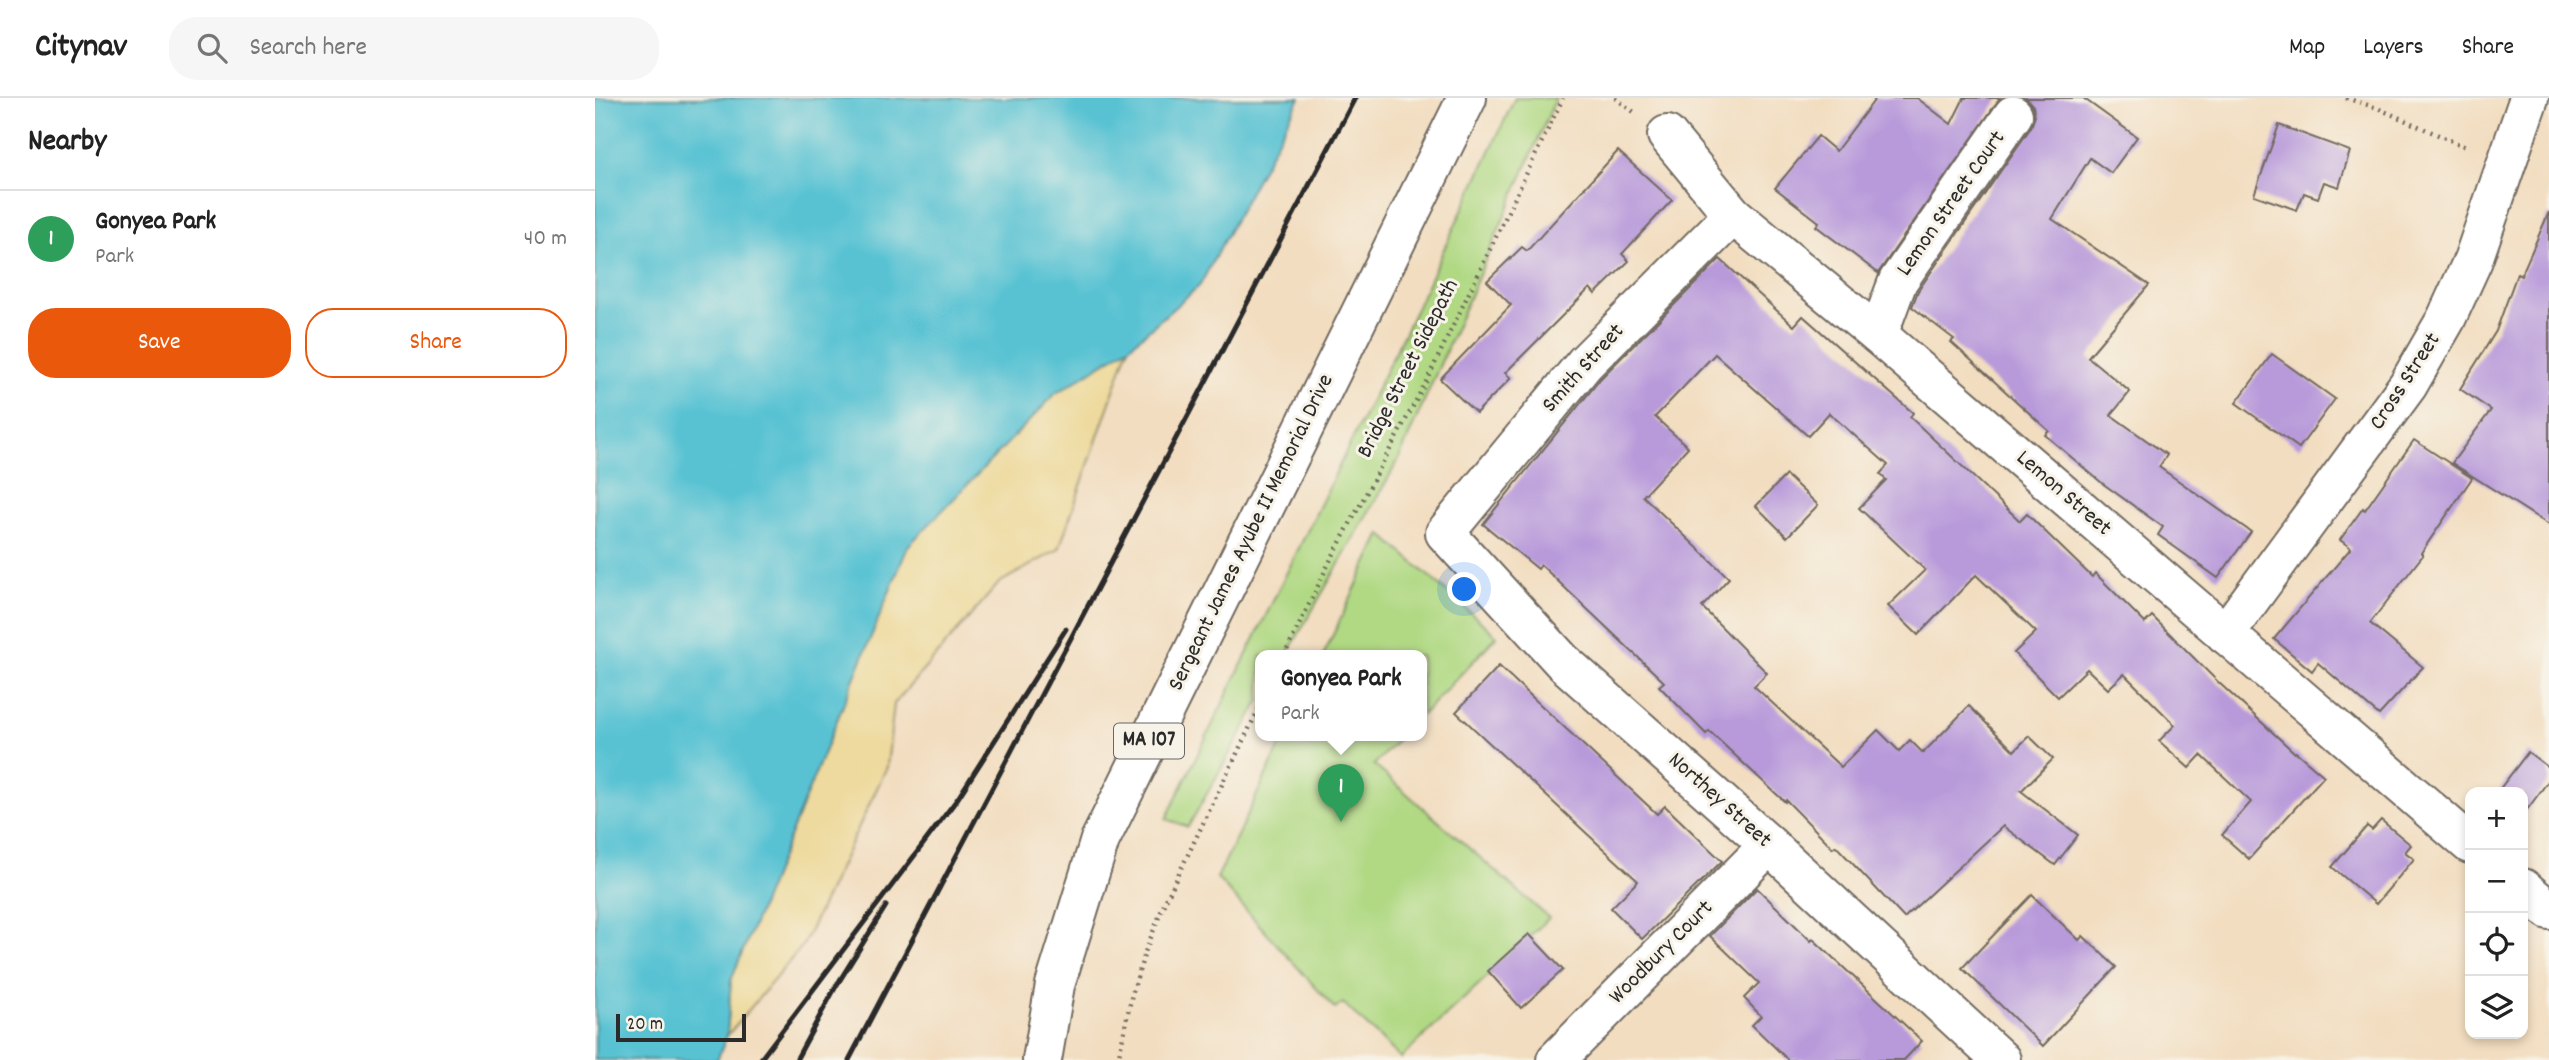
<!DOCTYPE html>
<meta charset="utf-8">
<style>
body{margin:0;font-family:Dekko,sans-serif;background:#f6f6f6;color:#222}
.controls{position:absolute;right:21px;bottom:21px;display:grid;overflow:hidden;border-radius:14px;box-shadow:0 4px 10px #0003}
.controls button{width:63px;height:63px;display:grid;place-items:center;padding:0;border:0;border-bottom:2px solid #e0e0e0;background:#fff;color:#222;font:35px sans-serif}
.scale{position:absolute;left:21px;bottom:18px;width:130px;box-sizing:border-box;padding-left:7px;border:4px solid #2b2b2b;border-top:0;font-size:19px;line-height:24px;white-space:nowrap;color:#2b2b2b;-webkit-text-stroke:5px #f7f3e8;paint-order:stroke}
.you{position:absolute;left:870px;top:492px;width:24px;height:24px;margin:-18px;border:5px solid #fff;border-radius:50%;background:#1a73e8;box-shadow:0 0 0 10px #1a73e833}
.badge{display:grid;place-items:center;width:46px;height:46px;border-radius:50%;background:#ea580c;color:#fff;font-size:23px;font-weight:700}
.pin{position:absolute;translate:-50% -58px;filter:drop-shadow(0 2px 4px #0008)}
.pin::after{content:'';position:absolute;top:37px;width:24px;height:21px;background:inherit;clip-path:polygon(0 0,100% 0,50% 100%)}
.popup{position:absolute;left:660px;top:552px;width:172px;height:91px;box-sizing:border-box;display:grid;place-content:center;border-radius:14px;background:#fff;filter:drop-shadow(0 2px 5px #0005);font-size:23px;white-space:nowrap;color:#767676}
.popup b{font-size:26px;color:#222}
.popup::after{content:'';position:absolute;left:50%;top:100%;margin-left:-14px;border:14px solid transparent;border-top-color:#fff}
.list{margin:0;padding:0;list-style:none}
h2{display:flex;justify-content:space-between;align-items:center;height:91px;margin:0;padding:0 28px;font-size:30px}
h2 small{font-size:23px;font-weight:400;color:#767676}
.list li{display:grid;grid-template-columns:46px 1fr auto;gap:21px;align-items:center;box-sizing:border-box;height:98px;padding:0 28px;border-top:2px solid #e0e0e0}
.list b{display:block;font-size:26px;white-space:nowrap}
.list p{margin:0;font-size:23px;white-space:nowrap;color:#767676}
.list em{font-size:23px;font-style:normal;color:#767676}
.actions{display:flex;gap:14px;padding:21px 28px}
.actions a{flex:1;padding:16px 0;border:2px solid #ea580c;border-radius:28px;text-align:center;font-size:24px;color:#ea580c}
.actions .main{background:#ea580c;color:#fff}
.icon{flex:none;width:38px;height:38px;fill:none;stroke:currentColor;stroke-width:2;stroke-linecap:round;stroke-linejoin:round}
.map{position:relative;flex:none;width:1954px;height:962px;overflow:hidden}
header{display:flex;align-items:center;gap:42px;box-sizing:border-box;height:98px;padding:0 35px;background:#fff;border-bottom:2px solid #e0e0e0}
header strong{font-size:33px}
nav{display:flex;gap:38px;margin-inline-start:auto;font-size:24px}
.search{width:490px;height:63px;background:#f6f6f6;display:flex;align-items:center;gap:18px;box-sizing:border-box;padding:0 24px;border-radius:28px;color:#767676;font-size:26px}
main{display:flex}
aside{flex:1;background:#fff}
.map>svg:first-child{display:block}
.green{fill:#b1d984;stroke:#6e8258;stroke-width:2}
.sand{fill:#eeda9e;stroke:#8c8264;stroke-width:2}
.water{fill:#58c2d3;stroke:#42767f;stroke-width:2}
.building{fill:#b89ada}
.lines{fill:none;stroke-linecap:round;stroke-linejoin:round}
.minor-casing{stroke:#71695f;stroke-width:42}
.major-casing{stroke:#71695f;stroke-width:42}
.path{stroke:#71695f;stroke-width:4.5;stroke-dasharray:2 5;stroke-linecap:butt}
.minor{stroke:#fff;stroke-width:38}
.major{stroke:#fff;stroke-width:38}
.rail{stroke:#2b2b2b;stroke-width:5}
.labels{text-anchor:middle;dominant-baseline:central;stroke-width:6;stroke-linejoin:round;paint-order:stroke}
.shield{fill:#f7f3e8;stroke:#686764;stroke-width:2}
.shield-label{font-size:21px;font-weight:bold;fill:#2b2b2b}
.street-label{font-size:23px;fill:#2b2b2b;stroke:#f7f3e8}
</style>
<header>
<strong>Citynav</strong>
<div class="search"><svg class="icon" aria-label="search" viewBox="0 0 24 24"><circle cx="10" cy="10" r="6"/><path d="M15 15l6 6"/></svg>Search here</div>
<nav><a>Map</a><a>Layers</a><a>Share</a></nav>
</header>
<main>
<aside>
<h2>Nearby<small></small></h2>
<ul class="list">
<li><span class="badge" style="background:#2e9e5b">1</span><div><b>Gonyea Park</b><p>Park</p></div><em>40 m</em></li>
</ul>
<div class="actions"><a class="main">Save</a><a>Share</a></div>
</aside>
<div class="map">
<svg width="1954" height="962" viewBox="0 0 1954 962">
<rect width="100%" height="100%" fill="#f7f3e8"/>
<filter id="ink" filterUnits="userSpaceOnUse"><feTurbulence type="fractalNoise" baseFrequency=".0143" numOctaves="2"/><feDisplacementMap in="SourceGraphic" scale="14" xChannelSelector="R" yChannelSelector="G"/><feConvolveMatrix kernelMatrix="1 2 1 2 8 2 1 2 1" color-interpolation-filters="sRGB"/></filter>
<filter id="wash" filterUnits="userSpaceOnUse"><feTurbulence type="fractalNoise" baseFrequency=".00686" numOctaves="4" result="noise"/><feDisplacementMap in="SourceGraphic" scale="28" xChannelSelector="R" yChannelSelector="G"/><feGaussianBlur stdDeviation="1.57" result="paint"/><feColorMatrix in="noise" values="0 0 0 0 0 0 0 0 0 0 0 0 0 0 0 0 0 1.4 0 .05"/><feComposite in="paint" operator="in"/></filter>
<g filter="url(#wash)">
<rect width="100%" height="100%" fill="#f2ddc0"/>
<g class="green">
<path d="M920 0H961L803 363 691 558H666L665 602 593 729 571 721 809 236Z"/>
<path d="M786 436 902 538 827 617 826 558H728Z"/>
<path d="M690 638H806L779 667 954 820 806 960 748 905 740 911 622 780Z"/>
</g>
<path class="sand" d="M534 249 464 451 404 485 299 606 292 669 208 847 132 938 136 882 313 448 460 296Z"/>
<path class="water" d="M0 0H705L605 187 534 249 460 296 313 448 136 882 132 938 122 962H0Z"/>
<g id="blocks">
<g class="building">
<path d="M1281 0H1322L1356 26 1369 0H1405L1283 175 1221 128 1224 124 1180 90 1223 38 1241 53Z"/>
<path d="M1431 0H1488L1542 39 1516 75 1495 60 1457 121 1554 187 1493 259 1535 294 1516 317 1572 357 1564 369 1656 434 1623 480 1563 437 1568 429 1507 385 1450 337 1454 333 1356 244 1359 241 1317 209 1323 193 1436 29 1440 18 1438 8Z"/>
<path d="M1684 27 1755 53 1744 89 1729 84 1723 100 1709 95 1702 112 1659 97Z"/>
<path d="M1023 53 1077 102 1027 156 1034 163 1000 196 995 190 910 275 916 280 881 315 845 281 916 207 892 183 927 149 932 153Z"/>
<path d="M1954 114V427L1857 365 1896 312 1865 291 1901 233 1922 176 1926 178Z"/>
<path d="M1125 161 1199 228 1208 218 1318 315 1315 319 1425 423 1432 416 1497 479 1500 475 1550 525 1557 518 1622 583 1700 655 1701 654 1729 678 1654 761 1627 737 1656 704 1606 657 1594 670 1564 643 1580 627 1529 576 1513 591 1492 571 1463 599 1419 555 1441 534 1381 477 1323 537 1293 508 1330 472 1264 410 1291 382 1285 376 1293 367 1234 315 1213 338 1120 256 1060 319 1093 349 1048 398 1134 480 1107 509 1172 575 1159 588 1246 669 1283 632 1304 653 1315 642 1328 655 1374 608 1419 653 1434 638 1458 661 1426 693 1483 737 1460 767 1408 728 1309 820 1241 748 1238 750 1191 702 1190 704 1114 633 1111 636 1064 588 1069 584 946 467 943 471 888 426 1006 280Z"/>
<path d="M1677 256 1740 301 1704 350 1641 305Z"/>
<path d="M1819 342 1877 380 1826 455 1828 457 1775 525 1828 569 1784 617 1723 565 1717 573 1679 541 1756 450 1745 442 1768 410 1770 412Z"/>
<path d="M1191 377 1223 407 1192 439 1161 408Z"/>
<path d="M904 568 1062 716 1070 708 1127 763 1047 841 1016 810 1043 783 861 614Z"/>
<path d="M1933 654 1954 670V682L1931 713 1928 710V694H1906L1904 692Z"/>
<path d="M1786 722 1816 747 1810 754 1819 761 1781 806 1737 769 1772 728 1777 732Z"/>
<path d="M1162 790 1216 843 1218 841 1327 943 1309 962H1193L1157 927 1166 918 1149 900 1164 885 1115 838Z"/>
<path d="M1437 797 1484 842 1488 838 1521 869 1448 948 1367 870Z"/>
<path d="M934 836 968 872 926 910 893 873Z"/>
</g>
</g>
</g>
<g filter="url(#ink)">
<use href="#blocks" fill-opacity="0" stroke="#71695f" stroke-width="2"/>
<g class="lines">
<defs>
<g id="minor">
<path d="M1072 37 1138 117 1283 237 1875 746"/>
<path d="M1138 117 990 265 850 435 967 563 1174 747 1406 962"/>
<path d="M1283 237 1303 183 1418 17"/>
<path d="M1630 536 1813 287 1851 221 1878 162 1934 0"/>
<path d="M1928 790 1954 812"/>
<path d="M961 962 1174 747"/>
</g>
<path id="major" d="M447 962 460 887 505 742 872 0"/>
</defs>
<use href="#minor" class="minor-casing"/>
<use href="#major" class="major-casing"/>
<g class="path">
<path d="M1020 0 1039 14"/>
<path d="M1751 0 1782 10 1873 50"/>
<path d="M689 558 734 465 831 284 968 0"/>
<path d="M523 962 537 896 550 854 570 804 666 606"/>
</g>
<use href="#minor" class="minor"/>
<use href="#major" class="major"/>
<g class="rail">
<path d="M165 962 363 700 471 531"/>
<path d="M201 962 240 890 291 808"/>
<path d="M254 962 760 0"/>
</g>
</g>
</g>
<g class="labels">
<rect class="shield" x="519" y="625.5" width="70" height="35" rx="5"/>
<g class="shield-label">
<text x="554" y="643">MA 107</text>
</g>
<g class="street-label">
<text transform="translate(1357 106) rotate(-55)">Lemon Street Court</text>
<text transform="translate(814 271) rotate(-63)">Bridge Street Sidepath</text>
<text transform="translate(989 271) rotate(-48)">Smith Street</text>
<text transform="translate(1811 284) rotate(-57)">Cross Street</text>
<text transform="translate(1468 396) rotate(41)">Lemon Street</text>
<text transform="translate(657 435) rotate(-64)">Sergeant James Ayube II Memorial Drive</text>
<text transform="translate(1124 703) rotate(42)">Northey Street</text>
<text transform="translate(1067 855) rotate(-45)">Woodbury Court</text>
</g>
</g>
</svg>
<div class="controls">
<button>+</button>
<button>−</button>
<button><svg class="icon" aria-label="locate" viewBox="0 0 24 24"><circle cx="12" cy="12" r="6"/><path d="M12 2v4M12 18v4M2 12h4M18 12h4"/></svg></button>
<button><svg class="icon" aria-label="layers" viewBox="0 0 24 24"><path d="M12 4l9 5-9 5-9-5zM3 14l9 5 9-5"/></svg></button>
</div>
<div class="scale">20 m</div>
<div class="you"></div>
<div class="pin badge" style="left:746px;top:724px;background:#2e9e5b">1</div>
<div class="popup"><b>Gonyea Park</b>Park</div>
</div>
</main>
